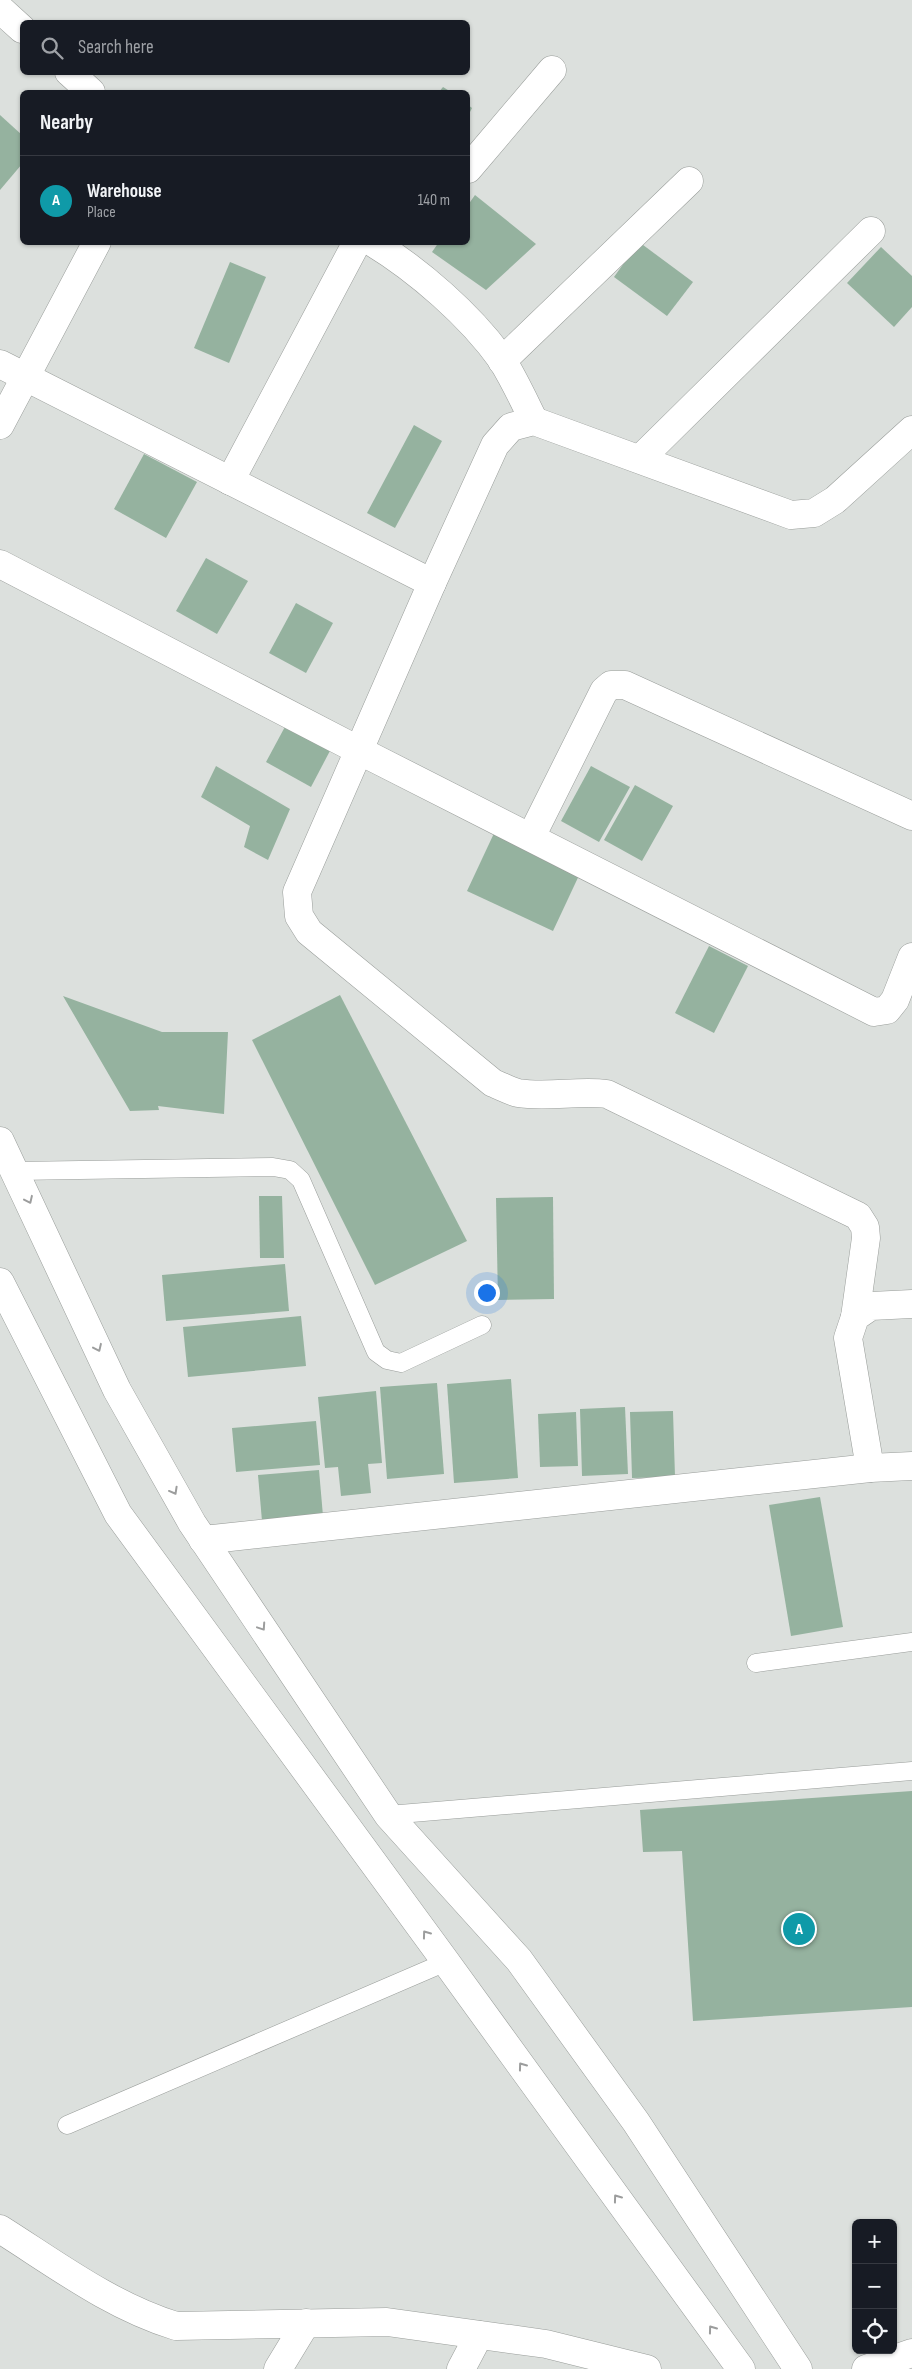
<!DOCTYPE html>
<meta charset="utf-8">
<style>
body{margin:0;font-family:"Sofia Sans Condensed",sans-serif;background:#20242c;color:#f1f3f6}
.controls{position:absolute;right:15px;bottom:15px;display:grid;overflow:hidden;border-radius:8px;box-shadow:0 1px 4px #0004}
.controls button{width:45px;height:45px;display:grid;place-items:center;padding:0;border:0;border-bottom:1px solid #363941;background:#171b24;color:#f1f3f6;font:25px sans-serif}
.you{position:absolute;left:486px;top:1292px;width:18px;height:18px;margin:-12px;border:4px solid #fff;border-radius:50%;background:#1a73e8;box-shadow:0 0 0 8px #1a73e833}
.badge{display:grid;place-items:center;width:32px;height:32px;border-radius:50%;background:#c69dce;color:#fff;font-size:16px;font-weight:700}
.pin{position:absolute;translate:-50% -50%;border:2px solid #fff;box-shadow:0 1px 5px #0006}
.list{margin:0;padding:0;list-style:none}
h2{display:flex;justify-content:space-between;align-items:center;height:65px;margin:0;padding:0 20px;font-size:21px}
h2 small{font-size:16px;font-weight:400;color:#9ea1a6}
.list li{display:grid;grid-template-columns:32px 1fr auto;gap:15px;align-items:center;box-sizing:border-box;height:90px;padding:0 20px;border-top:1px solid #363941}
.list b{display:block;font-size:19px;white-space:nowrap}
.list p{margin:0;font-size:16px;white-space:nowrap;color:#9ea1a6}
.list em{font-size:16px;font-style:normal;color:#9ea1a6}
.icon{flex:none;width:28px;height:28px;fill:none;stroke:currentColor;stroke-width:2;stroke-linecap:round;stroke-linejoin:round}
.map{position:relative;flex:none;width:912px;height:2369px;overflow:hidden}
.search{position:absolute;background:#171b24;box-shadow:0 1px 4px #0004;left:20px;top:20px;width:450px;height:55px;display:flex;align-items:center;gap:12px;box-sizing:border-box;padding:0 18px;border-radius:8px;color:#9ea1a6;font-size:19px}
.panel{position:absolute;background:#171b24;box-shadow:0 1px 4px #0004;left:20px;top:90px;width:450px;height:155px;border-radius:8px}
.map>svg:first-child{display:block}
.building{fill:#95b29f}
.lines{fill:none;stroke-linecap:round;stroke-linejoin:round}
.lane-casing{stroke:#999d9a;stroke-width:19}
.street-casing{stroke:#999d9a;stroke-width:29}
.highway-casing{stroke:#999d9a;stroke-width:29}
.lane{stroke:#fff;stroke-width:18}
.street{stroke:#fff;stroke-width:28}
.highway{stroke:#fff;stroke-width:28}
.oneway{stroke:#9c9d9d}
</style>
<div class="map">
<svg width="912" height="2369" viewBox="0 0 912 2369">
<rect width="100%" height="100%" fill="#dce0dd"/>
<g class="building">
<path d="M443 87 451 92H439Z"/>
<path d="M468 105 472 108 468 116Z"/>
<path d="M0 115 22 135V164L0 190Z"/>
<path d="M475 195 536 244 486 290 432 252 439 242H468V205Z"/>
<path d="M639 242 693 282 667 316 614 277Z"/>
<path d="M881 247 912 276V307L894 327 847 283Z"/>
<path d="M230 262 266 277 229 363 194 348Z"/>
<path d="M414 425 442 441 395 528 367 513Z"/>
<path d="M144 454 197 482 166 538 114 509Z"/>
<path d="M206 558 248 581 217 634 176 611Z"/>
<path d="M296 603 333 623 306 673 269 653Z"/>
<path d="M287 723 332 747 311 787 266 762Z"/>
<path d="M216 766 290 809 268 860 244 847 250 826 201 797Z"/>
<path d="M591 766 630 787 599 842 561 821Z"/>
<path d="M635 785 673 806 642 861 604 840Z"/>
<path d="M496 829 582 869 553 931 467 891Z"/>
<path d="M709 946 748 966 714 1033 675 1013Z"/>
<path d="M340 995 467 1241 375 1285 252 1040Z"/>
<path d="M63 996 162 1032H228L224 1114 158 1106 159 1110 130 1111Z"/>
<path d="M259 1196H282L284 1258H260Z"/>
<path d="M553 1197 554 1299 498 1300 496 1198Z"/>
<path d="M285 1264 289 1311 166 1321 162 1275Z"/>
<path d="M301 1316 306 1366 188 1377 183 1327Z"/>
<path d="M511 1379 518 1478 454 1483 447 1384Z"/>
<path d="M437 1383 444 1474 387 1479 380 1387Z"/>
<path d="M376 1391 382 1463 368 1464 371 1493 341 1496 338 1467 325 1468 318 1397Z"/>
<path d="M625 1407 628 1474 582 1476 580 1409Z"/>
<path d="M673 1411 675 1477 632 1478 630 1412Z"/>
<path d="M576 1412 578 1466 540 1467 538 1414Z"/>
<path d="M316 1421 320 1465 236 1472 232 1428Z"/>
<path d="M319 1470 323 1516 262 1521 258 1475Z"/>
<path d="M820 1497 843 1627 791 1636 769 1505Z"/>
<path d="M912 1791V2007L693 2021 682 1851 643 1852 640 1810Z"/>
</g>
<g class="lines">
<defs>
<g id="lane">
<path d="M16 1171 273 1167 290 1170 301 1180 376 1352 387 1360 401 1363 482 1325"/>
<path d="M756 1663 912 1642"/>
<path d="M388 1815 912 1771"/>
<path d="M67 2125 446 1962"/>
</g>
<g id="street">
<path d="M0 9 22 29"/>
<path d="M69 72 91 92"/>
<path d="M468 169 552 70"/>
<path d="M372 242C418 270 471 316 502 360 514 379 524 401 534 421"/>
<path d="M502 361 689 181"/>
<path d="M0 364 432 583"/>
<path d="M0 425 97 242"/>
<path d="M640 459 871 231"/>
<path d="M230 481 357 242"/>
<path d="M0 564 360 751 874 1012 887 1010 895 1000 912 957"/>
<path d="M531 837 604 691 611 685H625L912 816"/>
<path d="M855 1317 866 1238 865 1227 858 1216 607 1094C578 1090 548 1098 518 1093 510 1091 501 1086 493 1083L309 932 299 916 297 892 432 583 495 445 511 427 534 421 791 515 814 513 835 500 912 430"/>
<path d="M870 1468 848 1338 855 1317 871 1306 912 1304"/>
<path d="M203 1540 870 1468 912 1466"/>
<path d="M0 2229C57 2265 111 2306 176 2326L387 2322 546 2344 647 2369"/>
<path d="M278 2369 306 2323"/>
<path d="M461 2369 479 2335"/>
<path d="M866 2369 912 2353"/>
</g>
<g id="highway">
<path d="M0 1141 117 1390 192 1523 388 1815 519 1960 636 2122 798 2369"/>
<path d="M0 1282 118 1514 446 1962 741 2369"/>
</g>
</defs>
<use href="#lane" class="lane-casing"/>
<use href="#street" class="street-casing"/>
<use href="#highway" class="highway-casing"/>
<use href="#lane" class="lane"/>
<use href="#street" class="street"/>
<use href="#highway" class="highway"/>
</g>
<defs><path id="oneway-chevron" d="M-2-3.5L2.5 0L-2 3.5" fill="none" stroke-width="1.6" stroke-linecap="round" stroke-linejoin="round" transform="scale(1.25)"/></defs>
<g class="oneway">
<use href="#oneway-chevron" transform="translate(29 1200) rotate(65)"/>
<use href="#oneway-chevron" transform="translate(98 1348) rotate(65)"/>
<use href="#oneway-chevron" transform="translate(174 1491) rotate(61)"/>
<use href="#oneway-chevron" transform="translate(262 1627) rotate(56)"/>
<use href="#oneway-chevron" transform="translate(426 1934) rotate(-126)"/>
<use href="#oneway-chevron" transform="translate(522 2066) rotate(-126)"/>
<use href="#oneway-chevron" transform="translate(617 2198) rotate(-126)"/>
<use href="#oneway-chevron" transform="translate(712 2329) rotate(-126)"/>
</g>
</svg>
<div class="controls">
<button>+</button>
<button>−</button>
<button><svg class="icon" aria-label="locate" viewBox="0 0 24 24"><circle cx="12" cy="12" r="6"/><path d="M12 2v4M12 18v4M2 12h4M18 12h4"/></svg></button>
</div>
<div class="you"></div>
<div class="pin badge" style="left:799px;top:1929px;background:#0f9aa8">A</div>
<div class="search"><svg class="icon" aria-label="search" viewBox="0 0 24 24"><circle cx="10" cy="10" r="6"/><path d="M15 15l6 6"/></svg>Search here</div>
<section class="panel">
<h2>Nearby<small></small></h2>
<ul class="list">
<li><span class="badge" style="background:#0f9aa8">A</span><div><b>Warehouse</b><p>Place</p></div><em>140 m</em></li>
</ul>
</section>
</div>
